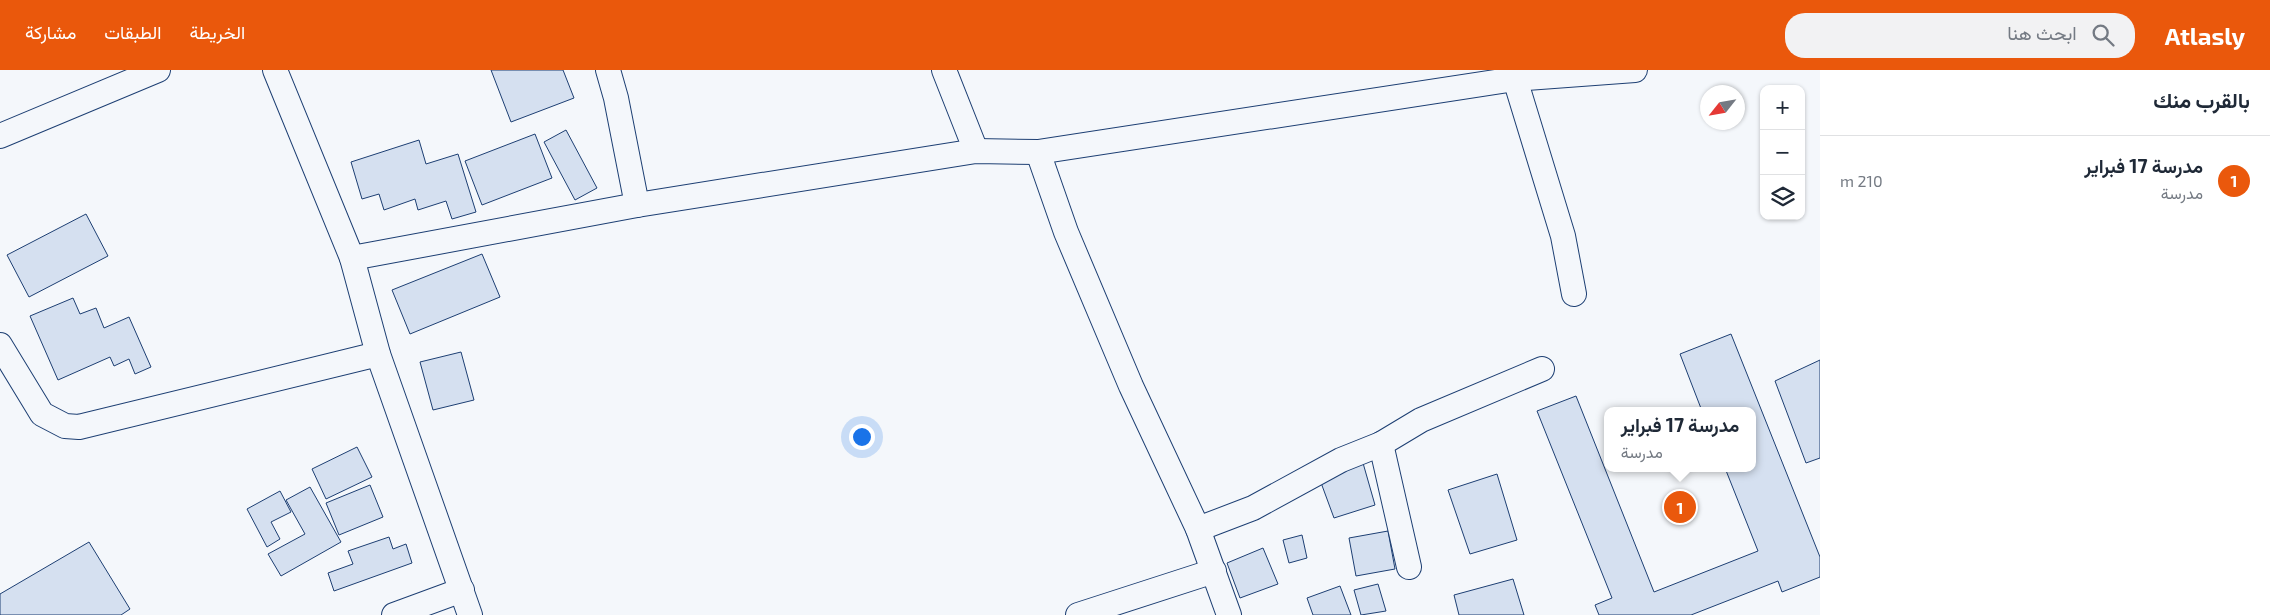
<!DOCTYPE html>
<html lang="ar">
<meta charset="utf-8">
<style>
body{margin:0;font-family:"Exo 2",Vazirmatn,sans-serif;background:#f2f2f3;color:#1f2937;direction:rtl}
.controls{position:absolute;right:15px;top:15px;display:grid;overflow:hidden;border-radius:10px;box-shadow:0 1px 4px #0004}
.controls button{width:45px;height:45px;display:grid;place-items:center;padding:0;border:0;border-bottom:1px solid #e0e1e3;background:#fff;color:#1f2937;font:25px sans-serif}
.compass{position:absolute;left:1700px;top:15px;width:45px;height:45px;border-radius:50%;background:#fff;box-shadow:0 1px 4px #0004;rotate:239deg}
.you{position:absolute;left:861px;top:366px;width:18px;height:18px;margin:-12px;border:4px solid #fff;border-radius:50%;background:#1a73e8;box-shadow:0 0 0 8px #1a73e833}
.badge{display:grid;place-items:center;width:32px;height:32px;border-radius:50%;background:#ea580c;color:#fff;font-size:16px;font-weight:700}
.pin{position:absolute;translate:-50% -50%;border:2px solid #fff;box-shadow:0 1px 5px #0006}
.popup{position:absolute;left:1604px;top:337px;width:152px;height:65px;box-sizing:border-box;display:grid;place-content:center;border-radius:10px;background:#fff;filter:drop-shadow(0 1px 4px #0005);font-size:16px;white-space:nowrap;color:#747a83}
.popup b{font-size:19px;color:#1f2937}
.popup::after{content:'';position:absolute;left:50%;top:100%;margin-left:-10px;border:10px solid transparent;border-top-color:#fff}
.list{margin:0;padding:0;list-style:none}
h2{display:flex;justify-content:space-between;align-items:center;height:65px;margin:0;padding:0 20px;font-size:21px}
h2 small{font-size:16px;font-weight:400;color:#747a83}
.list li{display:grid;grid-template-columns:32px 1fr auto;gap:15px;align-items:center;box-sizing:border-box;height:90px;padding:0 20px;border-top:1px solid #e0e1e3}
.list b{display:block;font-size:19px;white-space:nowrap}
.list p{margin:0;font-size:16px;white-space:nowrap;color:#747a83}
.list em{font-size:16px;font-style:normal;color:#747a83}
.icon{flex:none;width:28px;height:28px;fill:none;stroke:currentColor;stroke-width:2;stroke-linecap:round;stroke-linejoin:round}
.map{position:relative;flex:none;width:1820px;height:545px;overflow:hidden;direction:ltr}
header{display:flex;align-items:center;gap:30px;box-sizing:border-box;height:70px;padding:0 25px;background:#ea580c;color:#fff}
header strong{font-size:24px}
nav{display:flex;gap:28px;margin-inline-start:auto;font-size:18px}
.search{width:350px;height:45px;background:#f2f2f3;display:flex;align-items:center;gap:12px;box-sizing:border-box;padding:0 18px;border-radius:20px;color:#747a83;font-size:19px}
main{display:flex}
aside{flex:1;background:#fff}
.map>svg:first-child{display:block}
.building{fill:#d5e0f0;stroke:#1d3f73}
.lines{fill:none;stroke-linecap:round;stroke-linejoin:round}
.minor-casing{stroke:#1d3f73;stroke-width:26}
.minor{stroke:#f4f7fb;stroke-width:24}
</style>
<header>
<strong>Atlasly</strong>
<div class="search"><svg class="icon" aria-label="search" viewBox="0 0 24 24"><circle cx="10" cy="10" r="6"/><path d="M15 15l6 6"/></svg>ابحث هنا</div>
<nav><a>الخريطة</a><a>الطبقات</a><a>مشاركة</a></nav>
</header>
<main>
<aside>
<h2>بالقرب منك<small></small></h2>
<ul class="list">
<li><span class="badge">1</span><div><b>مدرسة 17 فبراير</b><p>مدرسة</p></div><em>210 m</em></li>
</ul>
</aside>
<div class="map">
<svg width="1820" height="545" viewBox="0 0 1820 545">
<rect width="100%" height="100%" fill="#f4f7fb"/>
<g class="building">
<path d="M491 0H563L574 28 511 52Z"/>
<path d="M566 60 597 118 575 130 544 72Z"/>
<path d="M535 64 552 108 482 135 465 91Z"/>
<path d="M419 70 426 94 458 84 476 142 452 149 446 131 418 140 415 129 384 140 379 124 362 129 351 92Z"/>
<path d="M86 144 108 186 29 227 7 185Z"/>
<path d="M482 184 500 227 410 264 392 220Z"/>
<path d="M73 228 80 244 96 238 104 258 129 247 151 297 135 304 129 289 114 296 110 287 58 310 30 246Z"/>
<path d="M1731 264 1820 487V507L1782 522 1778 511 1691 545H1599L1595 535 1612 528 1537 341 1576 326 1654 522 1758 481 1725 398H1752V341H1702L1680 284Z"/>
<path d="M461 282 474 330 433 340 420 292Z"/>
<path d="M1820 290V388L1806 393 1775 311Z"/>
<path d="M357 377 372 407 326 429 312 399Z"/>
<path d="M1363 393 1375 435 1334 448 1320 410Z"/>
<path d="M1497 404 1517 470 1470 484 1448 420Z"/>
<path d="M370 415 383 447 339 465 326 433Z"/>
<path d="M310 417 341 472 281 506 268 484 305 464 286 430Z"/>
<path d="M280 421 291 442 271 452 280 469 267 477 247 439Z"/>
<path d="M1388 461 1395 499 1356 506 1349 468Z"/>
<path d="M1302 465 1307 488 1289 493 1283 470Z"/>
<path d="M389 467 393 479 406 474 412 493 334 521 328 503 353 494 348 481Z"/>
<path d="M89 472 130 539 121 545H0V524Z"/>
<path d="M1263 478 1278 514 1240 528 1227 493Z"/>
<path d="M1513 509 1524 545H1459L1454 525Z"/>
<path d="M1378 514 1386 541 1361 545 1354 520Z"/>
<path d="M1340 516 1351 545H1313L1307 528Z"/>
</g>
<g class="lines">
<defs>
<g id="minor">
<path d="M275 0 352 188 378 284 470 545"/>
<path d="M608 0 616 28 637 135"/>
<path d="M944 0 976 81"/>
<path d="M1515 9 1563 166 1574 224"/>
<path d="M0 66 158 0"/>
<path d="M1038 82 1066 162 1131 316 1198 459 1229 545"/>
<path d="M352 188 637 135 976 81 1038 82 1515 9 1635 0"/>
<path d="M0 275 42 344 65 356 79 357 378 284"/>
<path d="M1381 374 1409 497"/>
<path d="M1198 459 1253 438 1341 390 1381 374 1421 350 1542 299"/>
<path d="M394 545 462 520"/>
<path d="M1078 545 1214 501"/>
</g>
</defs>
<use href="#minor" class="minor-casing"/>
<use href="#minor" class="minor"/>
</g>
</svg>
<div class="controls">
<button>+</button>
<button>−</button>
<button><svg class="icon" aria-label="layers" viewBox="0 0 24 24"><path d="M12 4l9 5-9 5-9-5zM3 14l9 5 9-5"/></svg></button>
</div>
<svg class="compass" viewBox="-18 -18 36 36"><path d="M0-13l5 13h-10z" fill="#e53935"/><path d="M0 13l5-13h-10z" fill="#747a83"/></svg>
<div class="you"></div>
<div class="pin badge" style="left:1680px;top:437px">1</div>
<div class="popup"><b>مدرسة 17 فبراير</b>مدرسة</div>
</div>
</main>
